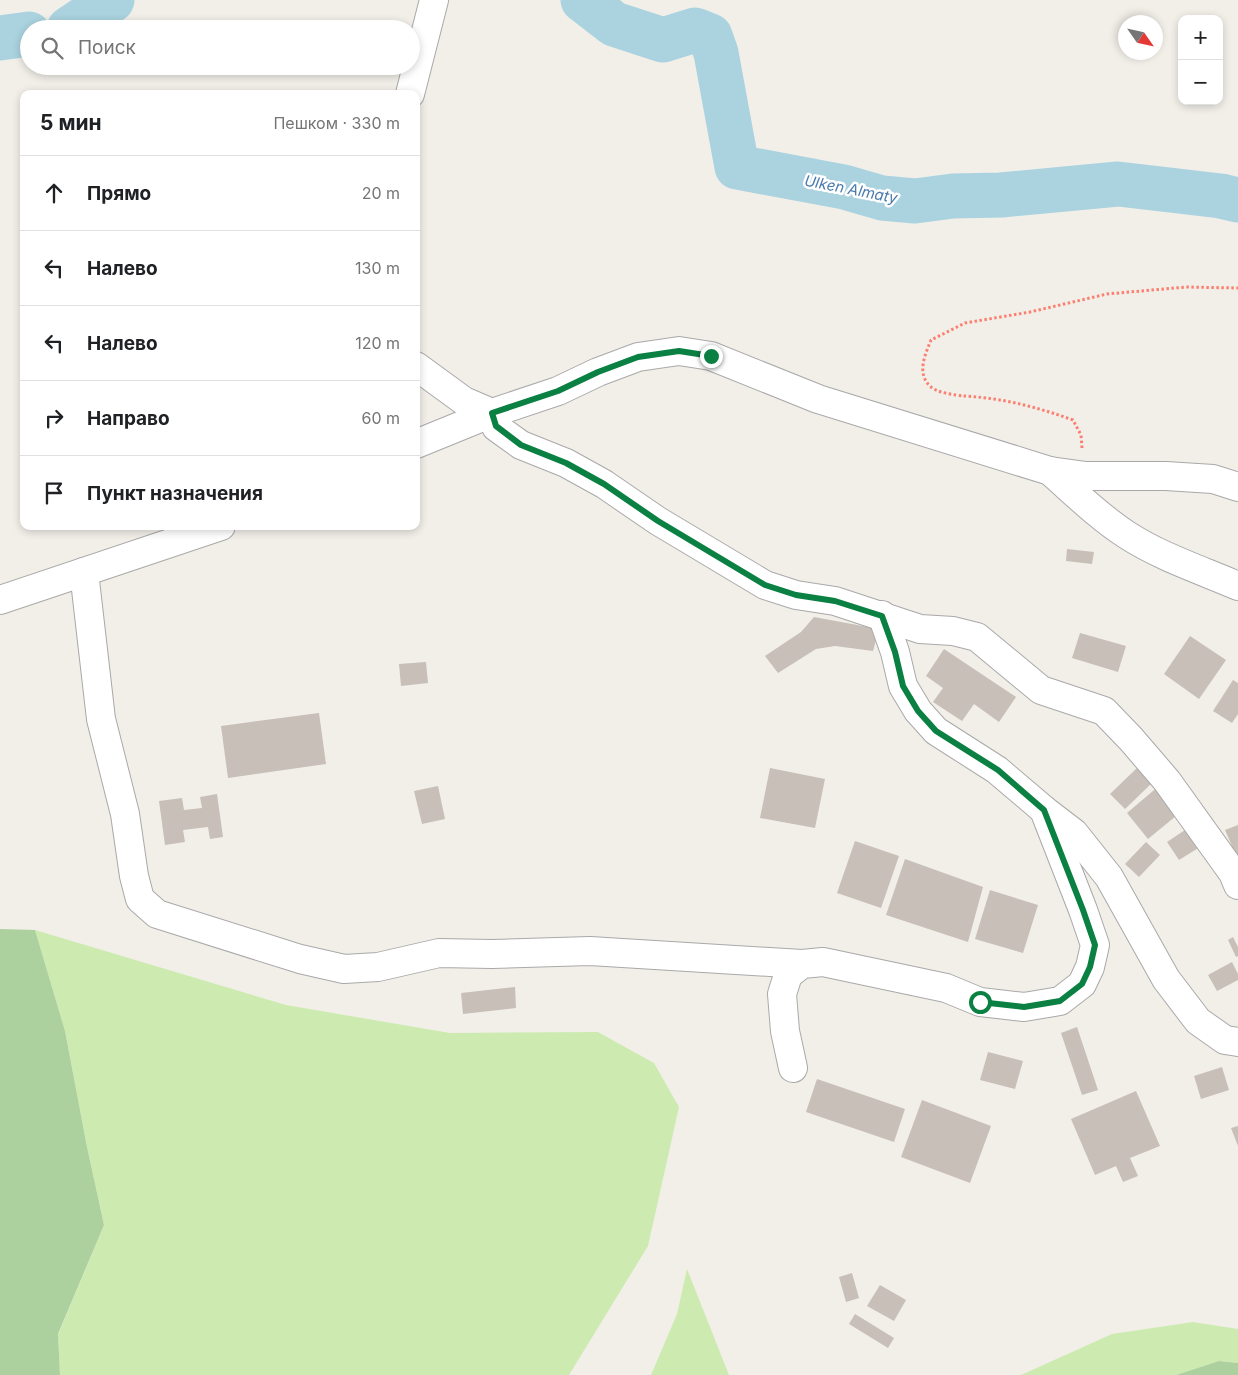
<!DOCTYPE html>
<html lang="ru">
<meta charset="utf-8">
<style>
body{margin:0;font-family:Inter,sans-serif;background:#f2f2f2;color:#202124}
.controls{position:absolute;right:15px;top:15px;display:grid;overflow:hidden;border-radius:10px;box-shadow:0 2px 8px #0003}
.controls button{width:45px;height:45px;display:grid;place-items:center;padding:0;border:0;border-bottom:1px solid #e0e0e0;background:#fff;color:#202124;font:25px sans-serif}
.compass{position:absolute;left:1118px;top:15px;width:45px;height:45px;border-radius:50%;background:#fff;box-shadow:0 2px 8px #0003;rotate:124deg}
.stop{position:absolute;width:15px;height:15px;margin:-11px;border:4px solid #0b8043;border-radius:50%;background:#fff}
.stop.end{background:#0b8043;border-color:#fff;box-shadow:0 1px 5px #0008}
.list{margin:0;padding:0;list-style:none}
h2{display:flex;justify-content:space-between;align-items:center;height:65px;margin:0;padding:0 20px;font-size:21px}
h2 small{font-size:16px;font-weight:400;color:#757577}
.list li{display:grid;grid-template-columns:32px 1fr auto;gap:15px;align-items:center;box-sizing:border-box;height:75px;padding:0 20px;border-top:1px solid #e0e0e0}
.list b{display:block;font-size:19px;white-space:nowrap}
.list em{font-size:16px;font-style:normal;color:#757577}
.icon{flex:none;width:28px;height:28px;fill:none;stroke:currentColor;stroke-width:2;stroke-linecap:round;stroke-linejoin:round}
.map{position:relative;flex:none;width:1238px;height:1375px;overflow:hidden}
.search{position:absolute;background:#fff;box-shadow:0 2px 8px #0003;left:20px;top:20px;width:400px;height:55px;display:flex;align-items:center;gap:12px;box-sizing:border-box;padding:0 18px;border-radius:28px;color:#757577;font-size:19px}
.panel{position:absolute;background:#fff;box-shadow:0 2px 8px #0003;left:20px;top:90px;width:400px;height:440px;border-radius:10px}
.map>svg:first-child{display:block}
.grass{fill:#cdebb0}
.forest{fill:#add19e}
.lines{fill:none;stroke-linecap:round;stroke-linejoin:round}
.river{stroke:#aad3df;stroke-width:45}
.building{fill:#c7bfb8}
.minor-casing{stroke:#a9a9a9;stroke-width:30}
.path{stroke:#fa8072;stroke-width:3;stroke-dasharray:2.5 2.5;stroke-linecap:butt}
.minor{stroke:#fff;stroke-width:28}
.route{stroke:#0b8043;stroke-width:6}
.labels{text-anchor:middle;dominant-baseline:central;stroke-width:5;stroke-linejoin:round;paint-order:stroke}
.water-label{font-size:15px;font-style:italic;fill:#4a7aab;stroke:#fff}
</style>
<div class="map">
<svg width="1238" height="1375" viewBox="0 0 1238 1375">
<rect width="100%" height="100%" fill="#f2efe9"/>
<g class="grass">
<path d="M35 930 286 1005 450 1033 598 1032 654 1063 679 1107 648 1246 569 1375H60L58 1335 104 1225 87 1147 65 1031Z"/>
<path d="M687 1269 729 1375H651L677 1314Z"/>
<path d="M1193 1322 1238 1329V1363L1219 1361 1176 1375H1021L1112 1334Z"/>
</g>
<g class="forest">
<path d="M0 929 35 930 65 1031 87 1147 104 1225 58 1334 60 1375H0Z"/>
<path d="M1219 1361 1238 1363V1375H1176Z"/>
</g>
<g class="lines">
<g class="river">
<path d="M583 0 614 24 663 40 695 30 710 36 716 53 737 167 844 187 882 198 915 201 953 196 1001 195 1118 184 1221 196 1238 200"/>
<path d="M69 29 112 0"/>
<path d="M0 38 29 34"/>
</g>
</g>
<g class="building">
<path d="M1067 549 1094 552 1092 564 1066 561Z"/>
<path d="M814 617 879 629 873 651 835 646 816 649 778 673 765 656 801 632Z"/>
<path d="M1080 633 1126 646 1118 672 1072 658Z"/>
<path d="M1190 636 1226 660 1199 699 1164 674Z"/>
<path d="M944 649 1016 697 999 722 974 704 962 721 933 702 943 688 926 676Z"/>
<path d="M426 662 428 683 401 686 399 664Z"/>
<path d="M1233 680 1238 683V714L1232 723 1213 711Z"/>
<path d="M319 713 326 764 228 778 221 726Z"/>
<path d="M770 768 825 779 815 828 760 818Z"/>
<path d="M1137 768 1152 783 1125 809 1110 794Z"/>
<path d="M1160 785 1182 811 1148 839 1127 813Z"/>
<path d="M438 786 445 819 422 824 414 791Z"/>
<path d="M217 794 223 837 210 839 208 827 183 830 185 842 165 845 159 801 182 798 184 810 202 808 200 797Z"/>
<path d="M1238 825V860L1225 830Z"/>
<path d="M1188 828 1200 847 1179 860 1167 842Z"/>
<path d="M855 841 899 856 881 908 837 893Z"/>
<path d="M1146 842 1160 855 1139 877 1125 864Z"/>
<path d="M905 859 983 887 968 942 886 915Z"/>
<path d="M990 890 1038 905 1023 953 975 939Z"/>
<path d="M1233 937 1238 947V956L1236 957 1228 940Z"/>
<path d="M1232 962 1238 974V980L1217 991 1208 975Z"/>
<path d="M515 987 516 1008 463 1014 461 993Z"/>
<path d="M1077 1027 1098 1090 1082 1095 1061 1033Z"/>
<path d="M988 1052 1023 1061 1015 1089 980 1080Z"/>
<path d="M1222 1067 1229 1090 1201 1099 1194 1076Z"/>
<path d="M817 1079 905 1109 894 1142 806 1112Z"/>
<path d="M1136 1091 1160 1146 1130 1158 1138 1176 1123 1182 1116 1166 1095 1175 1071 1119Z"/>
<path d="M922 1100 991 1126 970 1183 901 1157Z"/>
<path d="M1238 1126V1146L1231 1128Z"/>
<path d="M852 1273 859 1298 846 1302 839 1277Z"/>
<path d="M880 1285 906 1300 894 1321 867 1306Z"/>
<path d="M855 1314 894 1338 888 1348 849 1324Z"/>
</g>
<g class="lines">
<defs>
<g id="minor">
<path d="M410 94 434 0"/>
<path d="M416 366 464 401 492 413 496 427 521 445 566 463 604 484 658 521 765 585 796 595 835 601 920 629 953 631 977 637 1041 690 1104 711 1131 739 1167 781 1233 873 1238 885"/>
<path d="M416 444 492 413 558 391 598 372 638 357 679 351 711 356 818 399 1050 471 1086 476H1166L1213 479 1238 487"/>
<path d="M1050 471C1075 493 1099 517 1127 535 1161 557 1201 570 1238 586"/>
<path d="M84 572 101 719 125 814 134 876 140 899 157 914 300 959 344 969 378 967 439 953 492 954 590 951 802 964"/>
<path d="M0 600 221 526"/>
<path d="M1044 810 1074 833 1109 877 1166 979 1198 1021 1225 1040 1238 1042"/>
<path d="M793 1068 785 1031 782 994 788 975 802 964 823 962 946 988 980 1002 1024 1007 1060 1001 1082 984 1090 967 1095 945 1083 910 1044 810 997 770 936 731 918 711 903 686 895 652 882 615"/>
</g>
</defs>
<use href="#minor" class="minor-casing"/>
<path class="path" d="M1082 448 1081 435 1073 420C1037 407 1002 398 964 396 955 395 938 393 931 387 916 374 925 355 931 340L965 323 1030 312 1107 294 1186 287 1238 288"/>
<use href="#minor" class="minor"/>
</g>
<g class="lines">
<path class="route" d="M711 356 679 351 638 357 598 372 558 391 492 413 496 426 521 445 566 463 604 484 658 521 765 585 796 595 835 601 882 616 895 652 903 686 918 711 936 731 998 770 1044 810 1083 910 1095 945 1090 967 1082 984 1060 1001 1024 1007 980 1002"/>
</g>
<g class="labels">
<g class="water-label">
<text transform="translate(851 189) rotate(11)">Ulken Almaty</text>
</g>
</g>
</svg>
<div class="controls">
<button>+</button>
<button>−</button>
</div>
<svg class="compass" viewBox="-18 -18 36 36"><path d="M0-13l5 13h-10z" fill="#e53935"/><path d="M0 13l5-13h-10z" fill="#757577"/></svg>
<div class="stop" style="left:980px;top:1002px"></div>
<div class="stop end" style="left:711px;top:356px"></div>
<div class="search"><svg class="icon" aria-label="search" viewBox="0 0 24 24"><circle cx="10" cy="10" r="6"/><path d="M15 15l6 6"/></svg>Поиск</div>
<section class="panel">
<h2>5 мин<small>Пешком · 330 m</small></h2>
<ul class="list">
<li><svg class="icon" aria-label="ahead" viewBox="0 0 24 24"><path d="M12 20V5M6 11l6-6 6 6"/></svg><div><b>Прямо</b></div><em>20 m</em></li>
<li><svg class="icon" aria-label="left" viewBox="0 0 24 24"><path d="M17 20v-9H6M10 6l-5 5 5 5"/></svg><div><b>Налево</b></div><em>130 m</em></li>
<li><svg class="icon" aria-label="left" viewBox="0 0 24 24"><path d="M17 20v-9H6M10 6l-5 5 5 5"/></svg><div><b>Налево</b></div><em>120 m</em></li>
<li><svg class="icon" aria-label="right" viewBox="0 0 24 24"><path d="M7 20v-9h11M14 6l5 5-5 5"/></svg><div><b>Направо</b></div><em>60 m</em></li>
<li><svg class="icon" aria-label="arrive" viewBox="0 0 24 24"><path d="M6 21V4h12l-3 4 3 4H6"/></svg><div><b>Пункт назначения</b></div></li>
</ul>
</section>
</div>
